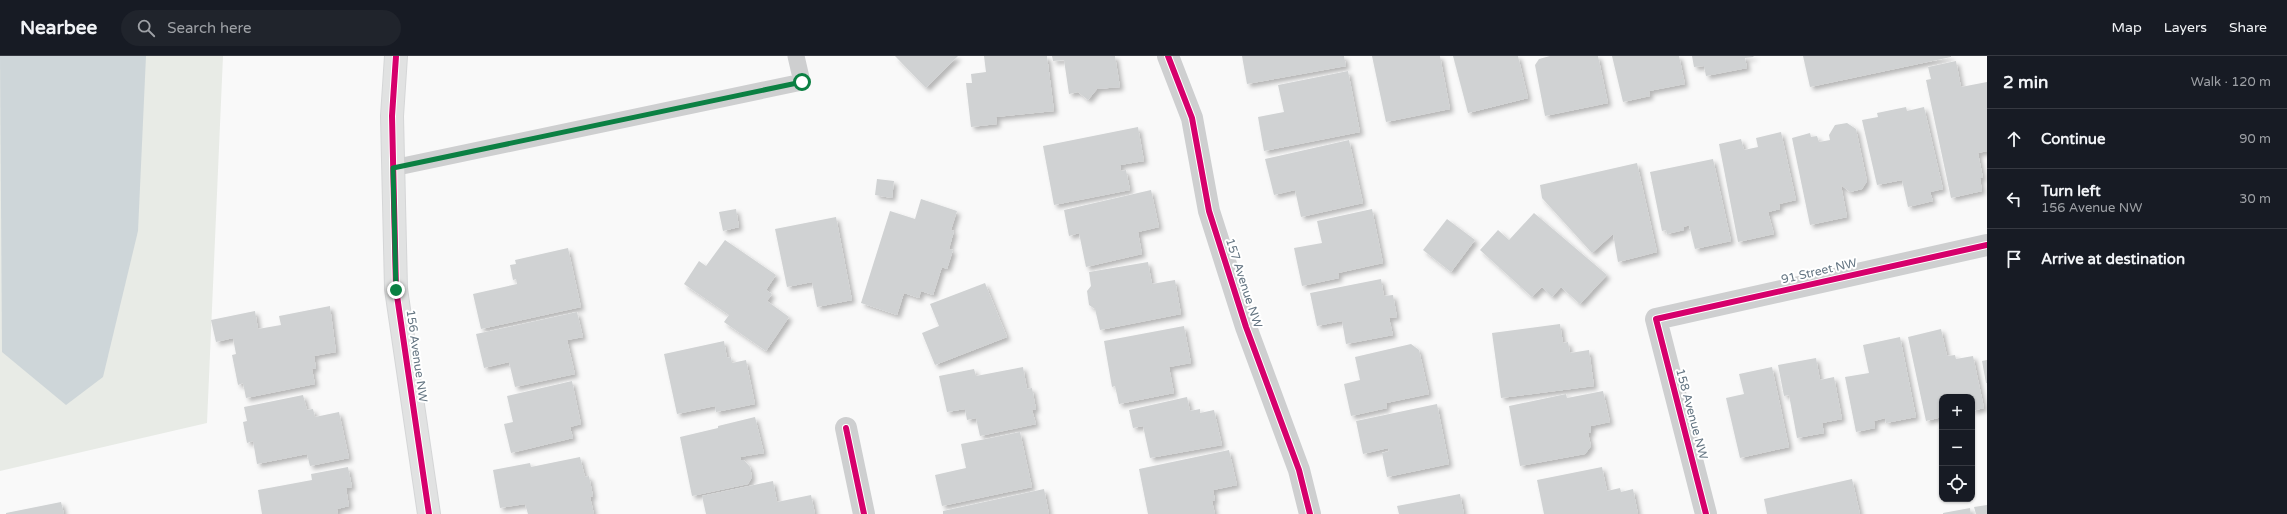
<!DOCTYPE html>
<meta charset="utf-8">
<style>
body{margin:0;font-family:"Varela Round",sans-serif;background:#20242c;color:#f1f3f6}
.controls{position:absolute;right:12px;bottom:12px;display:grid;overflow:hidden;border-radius:8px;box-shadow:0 1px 3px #0004}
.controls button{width:36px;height:36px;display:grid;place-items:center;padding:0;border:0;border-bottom:1px solid #363941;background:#171b24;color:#f1f3f6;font:20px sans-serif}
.stop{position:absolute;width:12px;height:12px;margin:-9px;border:3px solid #0b8043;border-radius:50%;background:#fff}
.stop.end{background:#0b8043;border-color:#fff;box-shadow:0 1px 4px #0008}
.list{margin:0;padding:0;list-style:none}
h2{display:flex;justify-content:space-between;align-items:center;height:52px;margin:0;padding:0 16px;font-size:17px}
h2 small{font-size:13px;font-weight:400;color:#9ea1a6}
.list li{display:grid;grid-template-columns:26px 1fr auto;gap:12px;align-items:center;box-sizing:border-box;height:60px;padding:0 16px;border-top:1px solid #363941}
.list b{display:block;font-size:15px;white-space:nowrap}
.list p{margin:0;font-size:13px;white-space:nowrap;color:#9ea1a6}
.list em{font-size:13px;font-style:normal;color:#9ea1a6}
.icon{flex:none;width:22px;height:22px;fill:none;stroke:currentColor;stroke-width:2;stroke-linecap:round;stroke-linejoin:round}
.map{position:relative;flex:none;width:1987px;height:458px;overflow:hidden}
header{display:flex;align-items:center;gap:24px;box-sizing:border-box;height:56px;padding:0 20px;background:#171b24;border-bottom:1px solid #363941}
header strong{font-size:19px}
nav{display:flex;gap:22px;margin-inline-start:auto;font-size:14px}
.search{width:280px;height:36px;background:#20242c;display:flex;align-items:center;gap:10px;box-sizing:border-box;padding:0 14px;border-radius:22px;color:#9ea1a6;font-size:15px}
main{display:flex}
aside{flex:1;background:#171b24}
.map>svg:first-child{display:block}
.green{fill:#e8ebe6}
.water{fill:#ced6d9}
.building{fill:#d0d2d3;filter:url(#shadow)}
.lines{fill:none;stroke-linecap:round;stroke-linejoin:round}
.secondary-casing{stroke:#d5d6d7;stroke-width:24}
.lane{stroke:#cecfd0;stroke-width:17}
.street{stroke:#cecfd0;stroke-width:22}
.secondary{stroke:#e1e2e2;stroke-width:22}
.cycleway-casing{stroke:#fff;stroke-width:8}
.cycleway{stroke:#d6006c;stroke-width:6}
.route{stroke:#0b8043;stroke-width:5}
.labels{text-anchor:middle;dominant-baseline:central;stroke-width:4;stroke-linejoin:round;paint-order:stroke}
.street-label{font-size:12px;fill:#657683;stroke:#fff}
</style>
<header>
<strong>Nearbee</strong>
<div class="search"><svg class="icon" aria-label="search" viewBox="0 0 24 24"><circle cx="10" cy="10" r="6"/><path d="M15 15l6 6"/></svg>Search here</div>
<nav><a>Map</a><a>Layers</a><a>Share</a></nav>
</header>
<main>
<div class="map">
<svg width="1987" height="458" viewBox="0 0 1987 458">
<defs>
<filter id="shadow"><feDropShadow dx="3.5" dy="3.5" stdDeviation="2" flood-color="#0004"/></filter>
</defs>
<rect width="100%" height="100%" fill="#f9f9f9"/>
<path class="green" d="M0 0H223L207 367 0 415Z"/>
<path class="water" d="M0 0H146L138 175 103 321 66 349 2 296Z"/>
<g class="building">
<path d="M895 0H958L926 32Z"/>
<path d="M984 0H1047L1054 55 996 61 997 68 971 71 966 27H972L971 18 986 16Z"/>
<path d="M1052 0H1115L1120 31 1097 33 1088 44 1078 36 1069 38 1064 4 1053 5Z"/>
<path d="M1242 0H1344L1346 10 1247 28Z"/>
<path d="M1372 0H1440L1450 53 1386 66Z"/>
<path d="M1453 0H1518L1528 42 1468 57Z"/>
<path d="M1550 0H1598L1608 47 1545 60 1535 9 1539 3Z"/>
<path d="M1612 0H1679L1685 28 1649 35 1650 40 1623 46Z"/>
<path d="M1692 0H1753L1754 1 1745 2 1747 12 1706 20 1704 10 1694 11Z"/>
<path d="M1803 0H1951V1L1810 31Z"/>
<path d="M1956 5 1961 31 1987 26V95L1978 97 1983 122H1980L1982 135 1951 142 1926 24 1931 23 1928 11Z"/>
<path d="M1348 15 1360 76 1264 95 1258 61 1284 56 1278 29Z"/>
<path d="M1906 51 1907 55 1924 51 1943 133 1930 136 1933 145 1908 151 1902 124 1877 129 1862 64 1878 61 1877 57Z"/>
<path d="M1847 67 1856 73 1867 125 1862 133 1850 136 1841 129 1847 161 1810 169 1792 82 1810 77 1811 81 1817 80 1819 86 1830 84 1829 79 1835 69Z"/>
<path d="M1138 71 1144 105 1120 109 1121 115 1126 114 1130 134 1054 149 1043 90Z"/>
<path d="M1781 76 1796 144 1779 148 1780 153 1768 156 1774 178 1738 186 1719 88 1741 83 1744 94 1758 91 1756 82Z"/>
<path d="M1349 84 1363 147 1301 161 1295 134 1274 139 1265 103Z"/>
<path d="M1713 103 1731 185 1695 193 1689 169 1684 171V174L1667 178 1666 174 1662 175 1650 116Z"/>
<path d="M1637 107 1657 196 1618 206 1613 178 1592 197 1542 142 1540 129Z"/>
<path d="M877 123 894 125 892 142 875 139Z"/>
<path d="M1151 134 1159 171 1138 176 1142 198 1086 211 1079 177 1069 180 1064 154Z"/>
<path d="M921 143 957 155 951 174 954 175 949 193 953 194 947 213 942 211 933 239 921 235 919 242 904 237 897 259 861 247 890 155 915 163Z"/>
<path d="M736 153 739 171 723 175 719 156Z"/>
<path d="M1372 153 1383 207 1338 217 1339 222 1302 230 1294 192 1322 187 1317 165Z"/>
<path d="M1534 157 1607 219 1580 248 1561 231 1552 241 1542 231 1532 241 1480 194 1498 174 1509 184Z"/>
<path d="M836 161 852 244 817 251 812 226 787 231 775 173Z"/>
<path d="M1447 163 1475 184 1451 216 1423 194Z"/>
<path d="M725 184 776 219 766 234 772 238 767 245 789 261 766 295 724 266 729 259 684 228 699 205 706 210Z"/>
<path d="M568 192 581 251 481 273 473 238 517 228 516 223 513 224 510 209 516 208 515 204Z"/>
<path d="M1148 206 1152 228 1175 224 1181 258 1100 274 1095 253 1089 249 1087 235 1091 230 1089 216Z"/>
<path d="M1381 223 1384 240 1393 239 1397 261 1389 262 1393 279 1346 288 1342 265 1317 270 1310 237Z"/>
<path d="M985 227 1007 281 935 309 922 277 939 270 930 248Z"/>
<path d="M330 250 336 296 314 300 316 312 312 313 315 328 246 342 243 327 238 329 232 299 236 298 233 282 216 286 211 264 255 255 258 273 281 269 279 260Z"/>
<path d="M577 256 583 281 567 284 575 318 515 331 509 306 484 312 476 278Z"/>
<path d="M1560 268 1563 287 1568 286 1570 297 1589 294 1594 330 1501 342 1492 277Z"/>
<path d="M1184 270 1191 307 1169 311 1174 337 1119 348 1115 330 1112 331 1104 285Z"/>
<path d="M1941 273 1947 300 1955 299 1956 303 1973 300 1984 352 1972 355V341H1942V361L1926 365 1908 281Z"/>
<path d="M1900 281 1916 361 1886 367 1885 362 1874 365 1875 372 1856 376 1845 321 1869 317 1863 289Z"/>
<path d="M724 285 727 302 731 301 732 307 746 304 755 348 716 356 715 350 677 358 664 298Z"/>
<path d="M1411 288 1419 294 1429 338 1386 347 1387 352 1351 360 1344 328 1360 324 1355 301Z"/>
<path d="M1816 302 1820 324 1834 321 1842 363 1822 367 1824 377 1797 382 1789 339 1784 340 1778 309Z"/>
<path d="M1987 304V327H1986L1982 305Z"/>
<path d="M1023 311 1027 333 1032 332 1036 353 1032 354 1036 368 980 380 976 362 967 364 965 353 947 356 939 320 974 313 976 320Z"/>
<path d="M1772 311 1789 391 1740 402 1726 342 1744 338 1739 318Z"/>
<path d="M572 325 581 368 570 371 573 382 511 397 504 368 513 366 507 340Z"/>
<path d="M1603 335 1610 366 1591 370V377H1588L1591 390 1585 398 1520 410 1509 350 1566 338 1567 342Z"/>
<path d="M303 339 307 354 313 353 315 361 339 356 349 402 310 410 307 398 257 408 253 385 247 387 243 366 247 365 244 351Z"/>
<path d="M1187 341 1190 355 1200 353V357L1214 354 1222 389 1150 402 1143 370 1133 372 1129 354Z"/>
<path d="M1437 348 1449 408 1387 421 1382 397 1389 395 1388 392 1363 398 1356 365Z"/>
<path d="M755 361 764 397 740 401 741 404H744L750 411 752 421 748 428 692 440 680 381 718 372V370Z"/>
<path d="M1020 376 1032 431 942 450 935 419 966 412 961 388Z"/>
<path d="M1229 394 1237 429 1213 434 1215 444 1212 445 1215 458H1148L1139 413Z"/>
<path d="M580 401 585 421 589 420 593 440 590 441 594 458H528L525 448 500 452 493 414 530 407 531 411Z"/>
<path d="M348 411 352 431 346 432 349 450 337 453 338 458H262L258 434 312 424 311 418Z"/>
<path d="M1602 411 1607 435 1620 432 1621 436 1633 433 1638 458H1544L1537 424Z"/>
<path d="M1852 423 1860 458H1767L1764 443Z"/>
<path d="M773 425 777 446 811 439 815 458H706L702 440Z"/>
<path d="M1044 433 1049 458H943V455Z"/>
<path d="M1460 438 1464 458H1399L1397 450Z"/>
<path d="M61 446 64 458H6V457Z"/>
<path d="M1987 449V458H1976L1974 451Z"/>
<path d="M1970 452 1971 458H1943V457Z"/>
</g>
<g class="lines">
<defs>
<path id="secondary" d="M396 0 392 60 396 233 429 458"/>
</defs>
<use href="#secondary" class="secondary-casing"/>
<path class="lane" d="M393 112 802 26 796 0"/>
<g class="street">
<path d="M1168 0 1192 62 1209 155 1246 271 1299 414 1310 458"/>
<path d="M846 372 864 458"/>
<path d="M1706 458 1656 263 1987 189"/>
</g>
<use href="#secondary" class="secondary"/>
<defs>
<g id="cycleway">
<path d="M396 0 392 60 396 233 429 458"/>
<path d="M1168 0 1192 62 1209 155 1246 271 1299 414 1310 458"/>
<path d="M846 372 864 458"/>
<path d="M1706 458 1656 263 1987 189"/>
</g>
</defs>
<use href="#cycleway" class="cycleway-casing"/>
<use href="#cycleway" class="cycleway"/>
</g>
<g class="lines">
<path class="route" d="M396 234 393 112 802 26"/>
</g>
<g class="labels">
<g class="street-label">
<text transform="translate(1819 215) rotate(-13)">91 Street NW</text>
<text transform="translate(1244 227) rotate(72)">157 Avenue NW</text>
<text transform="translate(417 300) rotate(82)">156 Avenue NW</text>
<text transform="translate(1692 358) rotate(75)">158 Avenue NW</text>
</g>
</g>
</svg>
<div class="controls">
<button>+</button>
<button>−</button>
<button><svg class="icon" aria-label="locate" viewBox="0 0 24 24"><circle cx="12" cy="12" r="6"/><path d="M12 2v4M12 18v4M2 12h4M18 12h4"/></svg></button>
</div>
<div class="stop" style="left:802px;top:26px"></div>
<div class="stop end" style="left:396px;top:234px"></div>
</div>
<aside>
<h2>2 min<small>Walk · 120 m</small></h2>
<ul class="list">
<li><svg class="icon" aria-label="ahead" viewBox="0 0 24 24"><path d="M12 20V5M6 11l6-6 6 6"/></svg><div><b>Continue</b></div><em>90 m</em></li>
<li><svg class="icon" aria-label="left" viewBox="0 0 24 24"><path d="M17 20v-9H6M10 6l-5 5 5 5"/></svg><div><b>Turn left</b><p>156 Avenue NW</p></div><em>30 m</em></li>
<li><svg class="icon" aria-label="arrive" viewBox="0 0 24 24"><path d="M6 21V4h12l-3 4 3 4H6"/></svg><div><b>Arrive at destination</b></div></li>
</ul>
</aside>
</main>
